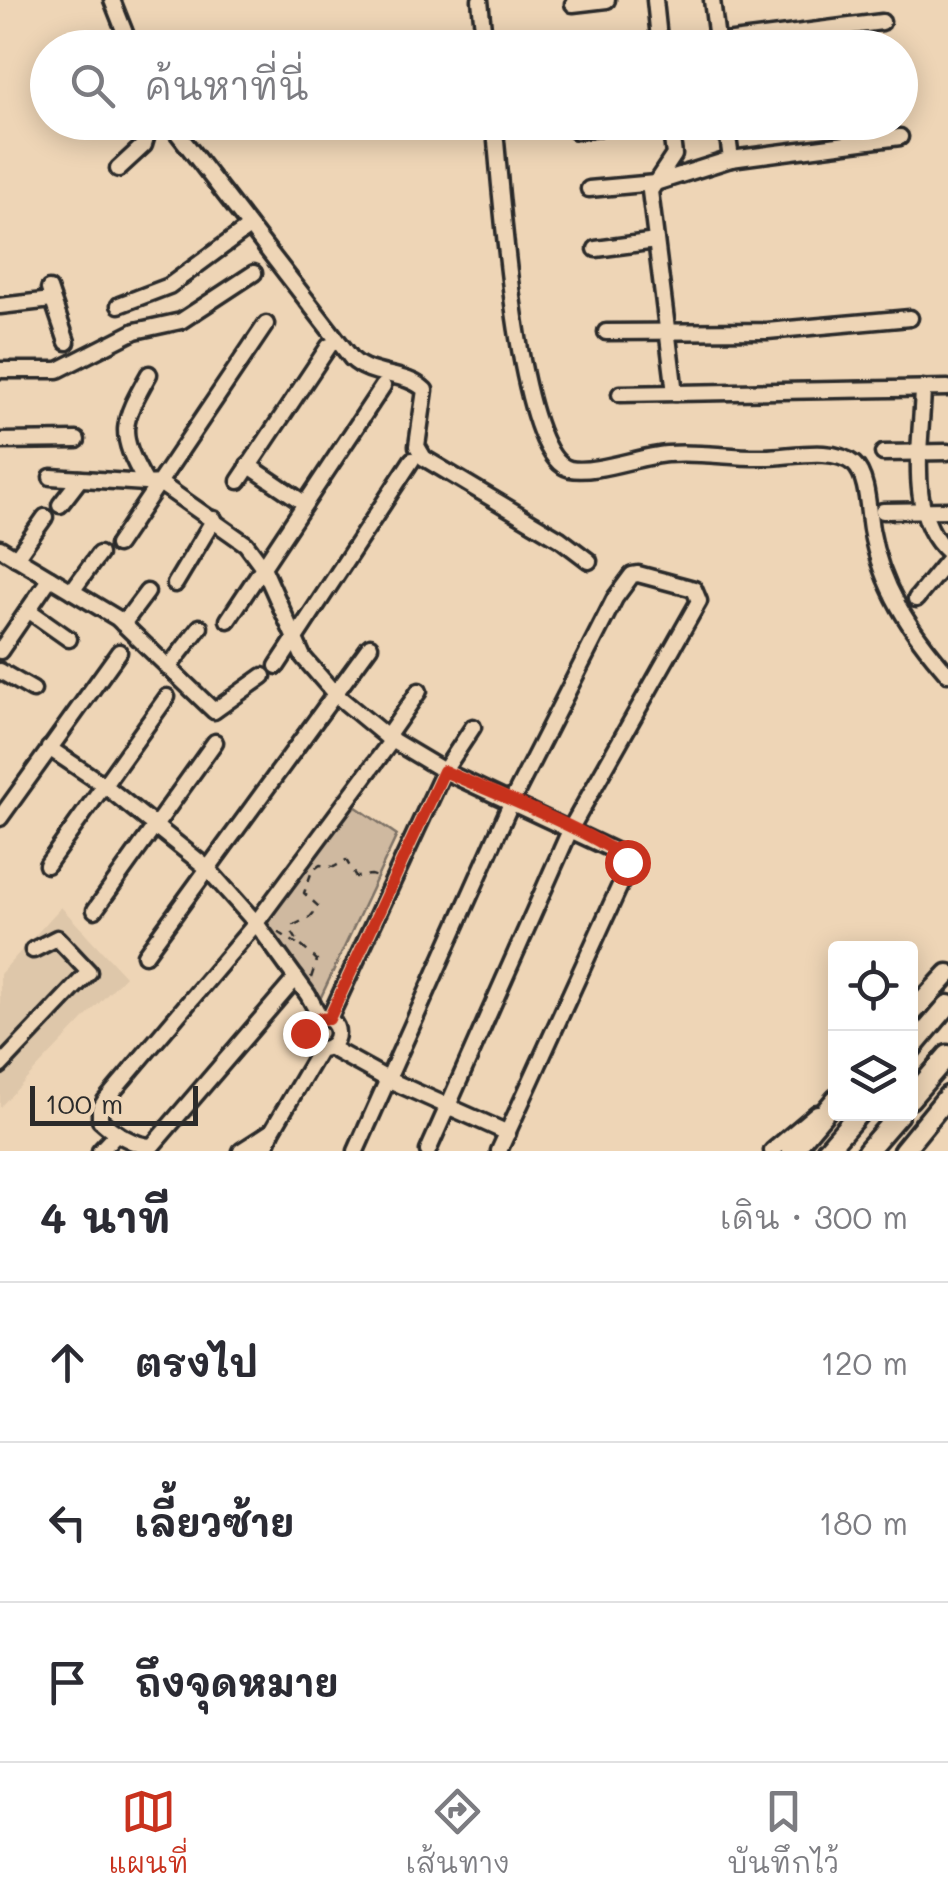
<!DOCTYPE html>
<html lang="th">
<meta charset="utf-8">
<style>
body{margin:0;font-family:Mali,"Playpen Sans Thai",sans-serif;background:#f2f2f3;color:#2b2b33}
.controls{position:absolute;right:30px;bottom:30px;display:grid;overflow:hidden;border-radius:10px;box-shadow:0 5px 25px #0003}
.controls button{width:90px;height:90px;display:grid;place-items:center;padding:0;border:0;border-bottom:2px solid #e1e1e2;background:#fff;color:#2b2b33;font:50px sans-serif}
.scale{position:absolute;left:30px;bottom:25px;width:168px;box-sizing:border-box;padding-left:10px;border:5px solid #2b2b2b;border-top:0;font-size:28px;line-height:35px;white-space:nowrap;color:#2b2b2b;-webkit-text-stroke:8px #eed5b6;paint-order:stroke}
.stop{position:absolute;width:30px;height:30px;margin:-22px;border:8px solid #c8321e;border-radius:50%;background:#fff}
.stop.end{background:#c8321e;border-color:#fff;box-shadow:0 2px 10px #0008}
.list{margin:0;padding:0;list-style:none}
h2{display:flex;justify-content:space-between;align-items:center;height:130px;margin:0;padding:0 40px;font-size:42px}
h2 small{font-size:32px;font-weight:400;color:#7c7c81}
.list li{display:grid;grid-template-columns:65px 1fr auto;gap:30px;align-items:center;box-sizing:border-box;height:160px;padding:0 40px;border-top:2px solid #e1e1e2}
.list b{display:block;font-size:38px;white-space:nowrap}
.list em{font-size:32px;font-style:normal;color:#7c7c81}
.icon{flex:none;width:55px;height:55px;fill:none;stroke:currentColor;stroke-width:2;stroke-linecap:round;stroke-linejoin:round}
.map{position:relative;flex:none;width:948px;height:1151px;overflow:hidden}
.search{position:absolute;background:#fff;box-shadow:0 5px 25px #0003;left:30px;right:30px;top:30px;height:110px;display:flex;align-items:center;gap:25px;box-sizing:border-box;padding:0 35px;border-radius:55px;color:#7c7c81;font-size:38px}
.sheet{height:610px;background:#fff}
nav{display:flex;justify-content:space-around;align-items:center;box-sizing:border-box;height:140px;border-top:2px solid #e1e1e2;background:#fff;font-size:28px;color:#7c7c81}
nav a{display:grid;justify-items:center;gap:5px}
nav .on{color:#c8321e}
.map>svg:first-child{display:block}
.built{fill:#dec7aa}
.green{fill:#cfb9a0;stroke:#7d7266;stroke-width:2.5}
.lines{fill:none;stroke-linecap:round;stroke-linejoin:round}
.minor-casing{stroke:#2b2b2b;stroke-width:21}
.major-casing{stroke:#2b2b2b;stroke-width:25}
.path{stroke:#2b2b2b;stroke-width:2.5;stroke-dasharray:8 8;stroke-linecap:butt}
.minor{stroke:#eed5b6;stroke-width:14}
.major{stroke:#eed5b6;stroke-width:18}
.route{stroke:#c8321e;stroke-width:12}
</style>
<div class="map">
<svg width="948" height="1151" viewBox="0 0 948 1151">
<rect width="100%" height="100%" fill="#eed5b6"/>
<filter id="ink" filterUnits="userSpaceOnUse"><feTurbulence type="fractalNoise" baseFrequency=".01" numOctaves="2"/><feDisplacementMap in="SourceGraphic" scale="20" xChannelSelector="R" yChannelSelector="G"/><feConvolveMatrix kernelMatrix="1 2 1 2 8 2 1 2 1" color-interpolation-filters="sRGB"/></filter>
<g filter="url(#ink)">
<path class="built" d="M61 907 125 976 0 1107V974Z"/>
<path class="green" d="M349 802 397 835 320 999 262 924Z"/>
<g class="lines">
<defs>
<g id="minor">
<path d="M112 0 131 48"/>
<path d="M480 0 485 48"/>
<path d="M655 0 660 48"/>
<path d="M712 0 718 48"/>
<path d="M573 4 607 0"/>
<path d="M717 43 882 22"/>
<path d="M169 122 352 359C372 378 405 371 425 390L417 446 424 458 560 539 589 561"/>
<path d="M494 122C501 177 515 457 570 469 595 474 640 456 667 454 700 451 732 458 765 457 790 457 833 446 854 464 868 476 868 512 871 529 881 587 910 631 948 674"/>
<path d="M670 122 674 155 650 191 675 393"/>
<path d="M726 122 731 159"/>
<path d="M576 131 643 122"/>
<path d="M118 169 144 145 151 122"/>
<path d="M589 189 655 183 731 159 900 137"/>
<path d="M596 249 656 241"/>
<path d="M49 289 67 342"/>
<path d="M119 305 169 286 249 227"/>
<path d="M0 306 52 300"/>
<path d="M606 332 767 331 910 318"/>
<path d="M0 370H58L135 331 181 321 254 273"/>
<path d="M149 374C121 424 117 432 146 483L161 484 246 544 263 567 303 657 335 694 387 737 444 771 617 852 627 862V870L499 1151"/>
<path d="M923 388C922 440 905 514 948 552"/>
<path d="M620 394 948 388"/>
<path d="M0 441 77 440"/>
<path d="M883 453 948 452"/>
<path d="M248 465 304 503"/>
<path d="M51 477 146 483"/>
<path d="M239 481 329 346"/>
<path d="M60 505 80 479"/>
<path d="M883 511 948 510"/>
<path d="M117 545 266 324"/>
<path d="M0 548 117 618 214 711 263 676"/>
<path d="M16 558 45 517"/>
<path d="M175 584 214 519"/>
<path d="M72 591 99 554"/>
<path d="M916 599 948 560"/>
<path d="M28 610 69 639"/>
<path d="M228 620 383 386"/>
<path d="M123 624 147 592"/>
<path d="M0 651 50 578"/>
<path d="M277 666 412 460"/>
<path d="M168 668 200 627"/>
<path d="M0 671 33 690"/>
<path d="M387 737 419 691"/>
<path d="M49 748 104 785 206 867 256 923 308 995 320 1017"/>
<path d="M0 818 119 652"/>
<path d="M47 865 167 697"/>
<path d="M95 910 215 742"/>
<path d="M145 955 370 646"/>
<path d="M296 978 152 1146C134 1146 113 1132 100 1120V1109L105 1101 256 923 392 740"/>
<circle cx="321" cy="1033" r="16"/>
<path d="M329 1019 444 771 473 727"/>
<path d="M329 1047 387 1079 508 1133"/>
<path d="M0 1066 89 972 57 938 33 950"/>
<path d="M100 1151 117 1133"/>
<path d="M241 1151 272 1131"/>
<path d="M264 1151 272 1131 320 1049"/>
<path d="M356 1151 512 801 615 598 632 575 638 574 694 589 699 601 571 828 428 1151"/>
<path d="M772 1151 817 1113"/>
</g>
<g id="major">
<path d="M910 1015 948 974"/>
<path d="M910 1050 948 1005"/>
<path d="M910 1099 948 1055"/>
<path d="M792 1151 836 1099"/>
<path d="M826 1151 858 1114"/>
<path d="M867 1151 899 1114"/>
<path d="M903 1151 948 1096"/>
</g>
</defs>
<use href="#minor" class="minor-casing"/>
<use href="#major" class="major-casing"/>
<g class="path">
<path d="M278 932 297 944"/>
<path d="M311 978 317 960 299 944 292 932 294 925 310 917 319 907 304 893 312 871 320 865 334 867 346 860 356 877 371 875 382 878"/>
</g>
<use href="#minor" class="minor"/>
<use href="#major" class="major"/>
</g>
</g>
<g class="lines" filter="url(#ink)">
<path class="route" d="M305 1033 314 1018 329 1019 444 771C477 786 612 839 627 862"/>
</g>
</svg>
<div class="controls">
<button><svg class="icon" aria-label="locate" viewBox="0 0 24 24"><circle cx="12" cy="12" r="6"/><path d="M12 2v4M12 18v4M2 12h4M18 12h4"/></svg></button>
<button><svg class="icon" aria-label="layers" viewBox="0 0 24 24"><path d="M12 4l9 5-9 5-9-5zM3 14l9 5 9-5"/></svg></button>
</div>
<div class="scale">100 m</div>
<div class="stop" style="left:627px;top:862px"></div>
<div class="stop end" style="left:305px;top:1033px"></div>
<div class="search"><svg class="icon" aria-label="search" viewBox="0 0 24 24"><circle cx="10" cy="10" r="6"/><path d="M15 15l6 6"/></svg>ค้นหาที่นี่</div>
</div>
<section class="sheet">
<h2>4 นาที<small>เดิน · 300 m</small></h2>
<ul class="list">
<li><svg class="icon" aria-label="ahead" viewBox="0 0 24 24"><path d="M12 20V5M6 11l6-6 6 6"/></svg><div><b>ตรงไป</b></div><em>120 m</em></li>
<li><svg class="icon" aria-label="left" viewBox="0 0 24 24"><path d="M17 20v-9H6M10 6l-5 5 5 5"/></svg><div><b>เลี้ยวซ้าย</b></div><em>180 m</em></li>
<li><svg class="icon" aria-label="arrive" viewBox="0 0 24 24"><path d="M6 21V4h12l-3 4 3 4H6"/></svg><div><b>ถึงจุดหมาย</b></div></li>
</ul>
</section>
<nav>
<a class="on"><svg class="icon" aria-label="map" viewBox="0 0 24 24"><path d="M3 6l6-2 6 2 6-2v14l-6 2-6-2-6 2zM9 4v14M15 6v14"/></svg>แผนที่</a>
<a><svg class="icon" aria-label="directions" viewBox="0 0 24 24"><path d="M12 3l9 9-9 9-9-9zM9 14v-3h6M13 9l2 2-2 2"/></svg>เส้นทาง</a>
<a><svg class="icon" aria-label="saved" viewBox="0 0 24 24"><path d="M7 4h10v16l-5-4-5 4z"/></svg>บันทึกไว้</a>
</nav>
